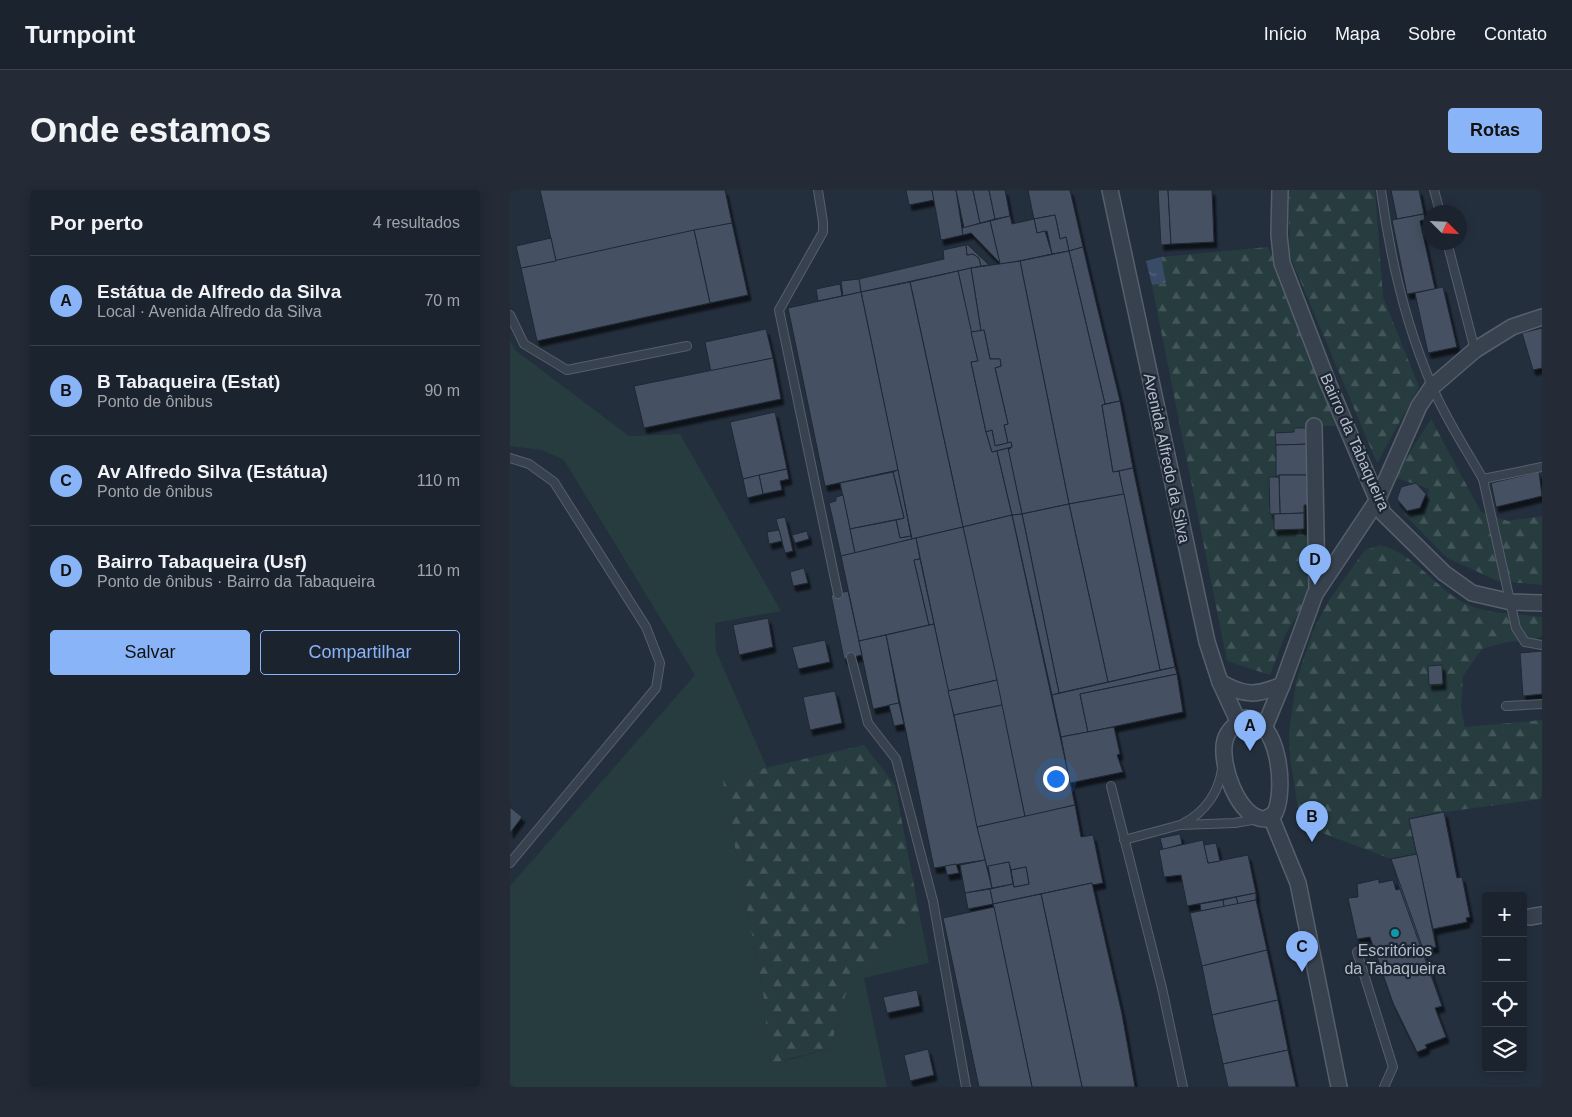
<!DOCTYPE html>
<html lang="pt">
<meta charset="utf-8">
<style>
body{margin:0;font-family:Arial,sans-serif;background:#242b36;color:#f1f3f6}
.controls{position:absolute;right:15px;bottom:15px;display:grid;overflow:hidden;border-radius:5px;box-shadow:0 2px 12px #0003}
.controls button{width:45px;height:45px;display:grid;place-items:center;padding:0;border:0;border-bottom:1px solid #39404a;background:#1b232e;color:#f1f3f6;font:25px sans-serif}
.compass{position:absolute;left:912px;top:15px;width:45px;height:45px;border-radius:50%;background:#1b232e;box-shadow:0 2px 12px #0003;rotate:114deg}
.you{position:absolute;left:545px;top:588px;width:18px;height:18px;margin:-12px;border:4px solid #fff;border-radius:50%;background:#1a73e8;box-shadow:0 0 0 8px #1a73e833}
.badge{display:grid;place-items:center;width:32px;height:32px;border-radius:50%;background:#8ab4f8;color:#111;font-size:16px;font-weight:700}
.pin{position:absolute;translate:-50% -41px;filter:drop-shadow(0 1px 2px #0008)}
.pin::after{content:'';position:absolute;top:26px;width:18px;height:15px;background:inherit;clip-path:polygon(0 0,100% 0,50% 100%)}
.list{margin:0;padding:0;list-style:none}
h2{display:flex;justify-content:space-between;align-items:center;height:65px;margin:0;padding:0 20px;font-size:21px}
h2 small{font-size:16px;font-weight:400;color:#a0a4aa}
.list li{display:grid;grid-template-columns:32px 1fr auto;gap:15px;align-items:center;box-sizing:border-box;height:90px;padding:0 20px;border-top:1px solid #39404a}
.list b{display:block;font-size:19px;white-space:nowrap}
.list p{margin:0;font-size:16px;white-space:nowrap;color:#a0a4aa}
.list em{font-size:16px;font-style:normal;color:#a0a4aa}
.actions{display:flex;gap:10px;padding:15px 20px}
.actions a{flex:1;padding:11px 0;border:1px solid #8ab4f8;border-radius:5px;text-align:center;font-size:18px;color:#8ab4f8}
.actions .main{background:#8ab4f8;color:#111}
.icon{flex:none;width:28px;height:28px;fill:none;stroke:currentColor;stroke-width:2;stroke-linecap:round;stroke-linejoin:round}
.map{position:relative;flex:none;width:1032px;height:897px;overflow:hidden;border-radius:5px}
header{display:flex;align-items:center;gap:30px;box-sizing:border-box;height:70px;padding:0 25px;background:#1b232e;border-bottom:1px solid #39404a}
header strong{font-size:24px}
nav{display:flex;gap:28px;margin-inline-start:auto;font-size:18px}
.intro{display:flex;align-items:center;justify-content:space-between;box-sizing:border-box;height:120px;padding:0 30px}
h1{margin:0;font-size:35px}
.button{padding:12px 22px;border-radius:5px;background:#8ab4f8;color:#111;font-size:18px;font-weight:700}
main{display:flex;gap:30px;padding:0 30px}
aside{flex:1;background:#1b232e;border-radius:5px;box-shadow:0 2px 12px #0003}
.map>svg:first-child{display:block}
.grass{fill:#263c3f}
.forest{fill:url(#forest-firs)}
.water{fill:url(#water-ripples)}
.building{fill:#455162;stroke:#1f2835;filter:url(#shadow)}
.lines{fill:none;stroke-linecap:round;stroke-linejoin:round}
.service-casing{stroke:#565f6c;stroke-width:10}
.minor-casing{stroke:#565f6c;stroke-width:18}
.service{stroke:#38414e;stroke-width:8}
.minor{stroke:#38414e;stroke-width:15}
.culture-dot{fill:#0f9aa8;stroke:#1d2633;stroke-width:2}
.labels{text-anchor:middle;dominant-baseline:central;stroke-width:4.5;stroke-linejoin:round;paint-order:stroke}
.street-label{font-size:16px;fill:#b4bcc9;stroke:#1d2633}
.poi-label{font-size:16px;fill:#b4bcc9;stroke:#1d2633}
</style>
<header>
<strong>Turnpoint</strong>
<nav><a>Início</a><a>Mapa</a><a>Sobre</a><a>Contato</a></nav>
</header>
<div class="intro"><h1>Onde estamos</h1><a class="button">Rotas</a></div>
<main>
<aside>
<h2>Por perto<small>4 resultados</small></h2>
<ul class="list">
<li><span class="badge">A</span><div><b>Estátua de Alfredo da Silva</b><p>Local · Avenida Alfredo da Silva</p></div><em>70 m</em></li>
<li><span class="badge">B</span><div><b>B Tabaqueira (Estat)</b><p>Ponto de ônibus</p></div><em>90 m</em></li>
<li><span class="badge">C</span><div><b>Av Alfredo Silva (Estátua)</b><p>Ponto de ônibus</p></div><em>110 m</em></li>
<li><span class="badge">D</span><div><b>Bairro Tabaqueira (Usf)</b><p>Ponto de ônibus · Bairro da Tabaqueira</p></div><em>110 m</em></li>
</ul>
<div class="actions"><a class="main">Salvar</a><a>Compartilhar</a></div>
</aside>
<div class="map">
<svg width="1032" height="897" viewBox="0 0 1032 897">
<defs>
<pattern id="forest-firs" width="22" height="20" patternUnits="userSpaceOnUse" patternTransform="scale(1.25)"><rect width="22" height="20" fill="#263c3f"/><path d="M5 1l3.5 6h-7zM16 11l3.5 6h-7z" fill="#435659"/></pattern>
<pattern id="water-ripples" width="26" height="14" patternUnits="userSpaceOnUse" patternTransform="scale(1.25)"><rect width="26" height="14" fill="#394c67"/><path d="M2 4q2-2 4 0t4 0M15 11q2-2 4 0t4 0" fill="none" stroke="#53647b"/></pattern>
<filter id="shadow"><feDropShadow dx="3" dy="5.5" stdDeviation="1" flood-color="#0009"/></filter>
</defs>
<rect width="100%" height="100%" fill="#242f3e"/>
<path class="grass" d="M0 151 5 160 119 246 170 244 271 421 205 433 206 461 257 578 213 588 214 601 253 801 260 873 283 869 320 858 339 793 354 788 409 722 419 773 354 788 377 897H0V696L185 485 54 270 32 260 0 256Z"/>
<g class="forest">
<path d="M778 0H865L873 107 909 197 867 273 780 66Z"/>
<path d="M758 57 836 236H804V399L776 443 760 485 717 471 642 95 656 93 651 67Z"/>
<path d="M921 229 971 322 998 331 1032 326V395L988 391 937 368 893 323 916 325 919 299 884 287Z"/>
<path d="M871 355C903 364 922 393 949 410 972 425 1006 423 1032 427V446L1023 450 996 452 972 459 953 486 951 519 955 537 1032 530V606L1030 609 934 622 899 629 907 664 881 669 802 639 790 631 780 567 779 544 786 492 803 441 819 410 855 360Z"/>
<path d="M354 555 385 595 409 722 354 788 339 793 320 858 260 874 253 801 214 601 213 588Z"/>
</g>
<path class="water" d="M651 67 656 93 642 95 636 71Z"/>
<g class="building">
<path d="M30 0H215L222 33 46 71Z"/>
<path d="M396 0H422L424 10 399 15Z"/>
<path d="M422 0H446L453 45 431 50Z"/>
<path d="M446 0H463L470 33 454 38Z"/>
<path d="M463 0H479L485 29 470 33Z"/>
<path d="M479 0H495L500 26 485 29Z"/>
<path d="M518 0H560L573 57 559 61 556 47 550 49 545 25 524 29Z"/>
<path d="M648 0H658L661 54 651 55Z"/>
<path d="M658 0H702L704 52 661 54Z"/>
<path d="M881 0H909L914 24 887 29Z"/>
<path d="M914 24 915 30 910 31 925 99 897 104 882 30Z"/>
<path d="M545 25 550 49 556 47 559 61 542 64 537 41 527 43 524 29Z"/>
<path d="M500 26 502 34 524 29 527 43 535 41 542 64 490 75 480 31Z"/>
<path d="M480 31 490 73 461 43 453 45 452 38Z"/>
<path d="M222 33 238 105 200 113 184 40Z"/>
<path d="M184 40 200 113 27 151 11 78Z"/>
<path d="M41 48 46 71 11 78 6 56Z"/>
<path d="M456 55 457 65 463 64 469 68 471 76 351 102 349 89 434 69 433 60Z"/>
<path d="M456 55H458L479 75 471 76 469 68 463 64 457 65Z"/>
<path d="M573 57 584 104 610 211 595 214 559 61Z"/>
<path d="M559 61 595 214 592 215 603 282 609 281 614 304 559 314 510 71Z"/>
<path d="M510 71 559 314 512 324 498 260 502 257 501 252 498 253 494 235 498 234 485 178 491 176 490 169H480L474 140 471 141 461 78Z"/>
<path d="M461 78 471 141 461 142 448 81Z"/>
<path d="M448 81 468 171 461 172 476 242 482 262 487 261 502 325 453 337 400 92Z"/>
<path d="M349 89 351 102 333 106 331 91Z"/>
<path d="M400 92 453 337 402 349 351 102Z"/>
<path d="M330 94 332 106 308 111 306 99Z"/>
<path d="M933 97 947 157 918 163 905 103Z"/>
<path d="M351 102 388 280 315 296 278 118Z"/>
<path d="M1032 138V178L1023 180 1012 143Z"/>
<path d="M256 139 263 168 201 182 195 152Z"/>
<path d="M474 140 480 169H490L491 176 485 178 498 234 494 235 498 253 485 256 482 240 476 242 461 172 468 171 461 142Z"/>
<path d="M263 168 271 209 134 238 124 196Z"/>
<path d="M610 211 623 278 603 282 592 215Z"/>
<path d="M265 222 277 279 233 289 220 232Z"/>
<path d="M784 238H801V254L766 255 765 243 784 242Z"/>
<path d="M482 240 485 256 501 252 502 257 482 262 476 242Z"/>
<path d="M801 254 802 285H769L766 287V255Z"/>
<path d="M498 258 512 324 502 325 487 261Z"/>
<path d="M623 278 665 477 650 480 609 281Z"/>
<path d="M277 279 279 289 270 291 272 300 253 304 249 285Z"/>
<path d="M388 280 401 346 390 348 386 330 394 328 383 282Z"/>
<path d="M383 282 394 328 340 339 330 293Z"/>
<path d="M1029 282 1032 306 986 317 981 293Z"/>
<path d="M249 285 253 304 237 308 233 289Z"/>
<path d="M769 285H803L804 315H794V323L770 324Z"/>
<path d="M759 287H769L770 324H760Z"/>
<path d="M906 293 916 304 910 318 897 321 887 309 891 297Z"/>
<path d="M614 304 650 480 598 492 559 314Z"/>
<path d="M333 305 345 363 331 366 319 313 326 311V307Z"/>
<path d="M559 314 598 492 549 503 512 324Z"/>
<path d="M794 323V339L764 340V324Z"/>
<path d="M512 324 549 503 542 505 502 325Z"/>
<path d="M502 325 565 615 515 627 453 337Z"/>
<path d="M275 327 283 361 275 363 266 329Z"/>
<path d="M386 330 390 348 401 346 402 349 345 363 340 339Z"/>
<path d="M453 337 487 490 438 501 406 348Z"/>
<path d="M269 340 272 351 259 354 257 342Z"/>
<path d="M297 341 299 349 285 353 282 345Z"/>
<path d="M406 348 410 369 404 370 419 435 349 451 331 366Z"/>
<path d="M410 369 424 434 419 435 404 370Z"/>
<path d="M294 378 298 393 283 396 280 382Z"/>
<path d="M338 401 352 465 334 469 321 405Z"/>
<path d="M258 428 263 457 229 465 223 435Z"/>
<path d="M424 434 475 670 424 678 376 445Z"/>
<path d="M376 445 389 513 363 519 349 451Z"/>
<path d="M315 450 320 472 288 479 282 457Z"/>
<path d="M1032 461V504L1013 506 1010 463Z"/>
<path d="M932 475 933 494 919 495 918 476Z"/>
<path d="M665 477 667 484 570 504 578 542 551 547 542 505Z"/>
<path d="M667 484 673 522 578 542 570 504Z"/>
<path d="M487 490 492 515 444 525 438 501Z"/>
<path d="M325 501 332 533 300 540 293 507Z"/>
<path d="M389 513 394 534 384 536 379 515Z"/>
<path d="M492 515 515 627 467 637 444 525Z"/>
<path d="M604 537 610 564 607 565 613 582 560 593 551 547Z"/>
<path d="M565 615 571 647 583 645 593 693 582 695V693L483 714 480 699 503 694 504 697 519 694 516 677 501 680 499 672 477 677 467 637Z"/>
<path d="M0 617 12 627 0 643Z"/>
<path d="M934 622 947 688 952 687 960 727 956 728 957 732 923 739 926 757 913 759 932 816 925 818 936 847 915 855 917 858 907 862 883 813 860 747 847 749 838 708 848 707 847 694 869 689V693L883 690 886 700 890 699 881 669 907 664 899 629Z"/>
<path d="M934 622 947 688 952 687 960 727 956 728 957 732 923 739 899 629Z"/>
<path d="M670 644 672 654 653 660 650 648Z"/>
<path d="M693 650 698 673 738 665 746 703 677 716 671 685 654 687 649 660Z"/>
<path d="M706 653 710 671 698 673 694 655Z"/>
<path d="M907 664 926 757 913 759 881 669Z"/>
<path d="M475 670 482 698 455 703 450 675Z"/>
<path d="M499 672 503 694 482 698 478 676Z"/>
<path d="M446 674 449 683 437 685 435 676Z"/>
<path d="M516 677 519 694 504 697 501 680Z"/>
<path d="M869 689V693L883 690 886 700 890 699 932 816 925 818 936 847 915 855 917 858 907 862 883 813 860 747 847 749 838 708 848 707 847 694Z"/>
<path d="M582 693 612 824 625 897H572L531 704Z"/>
<path d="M480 699 483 714 458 719 455 703Z"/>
<path d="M746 703V710L728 714 726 707Z"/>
<path d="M531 704 572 897H522L483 714Z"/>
<path d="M726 707 728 714 714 717 713 710Z"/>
<path d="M713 710 714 717 691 721 690 714Z"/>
<path d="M746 710 757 760 692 776 680 723Z"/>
<path d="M484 717 522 897H469L433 728Z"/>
<path d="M757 760 768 810 702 825 692 776Z"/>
<path d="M407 800 410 816 377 823 373 807Z"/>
<path d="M768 810 778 860 713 874 702 825Z"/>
<path d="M418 859 424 885 400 891 394 865Z"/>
<path d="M778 860 786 897H718L713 874Z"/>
</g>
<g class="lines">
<defs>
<g id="service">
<path d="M308 0 313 32V42L269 120 328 404"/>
<path d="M871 0C880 68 895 133 922 196 935 228 956 259 973 289L1032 277"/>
<path d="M924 0 930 22"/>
<path d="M937 52 965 160"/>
<path d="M0 125 14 154 57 180 177 156"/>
<path d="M0 268 19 274 44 292 136 437 150 473 146 498 0 673"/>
<path d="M973 289 1006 438 1015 452 1032 455"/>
<path d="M341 467 358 533 386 569 423 711 456 897"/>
<path d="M996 516 1032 514"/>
<path d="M601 596 652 798 673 897"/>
<path d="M674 633C695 622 709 602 712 579"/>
<path d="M614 650 670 635 725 633 747 629"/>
<path d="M847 762 883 877 874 897"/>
</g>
<g id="minor">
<path d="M600 0 697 452 710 492 728 531"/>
<path d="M770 0 769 45 772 73 818 193 873 323 934 383 962 403 1001 412 1032 413"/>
<path d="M804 236 807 399"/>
<path d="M710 492C734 506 746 506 772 495"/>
<path d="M736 528C769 529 776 599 765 623L756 629C728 630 709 573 715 550 718 540 727 532 736 528Z"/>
<path d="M755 536 772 495 805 404 867 311 909 216 922 197 965 160 1002 137 1032 127"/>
<path d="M761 627 788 693 829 897"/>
<path d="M1020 727 1032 725"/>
</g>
</defs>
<use href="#service" class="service-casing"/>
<use href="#minor" class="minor-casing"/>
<use href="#service" class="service"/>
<use href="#minor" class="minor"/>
</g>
<circle class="culture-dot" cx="885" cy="743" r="5"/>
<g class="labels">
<g class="street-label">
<text transform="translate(845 252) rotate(66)">Bairro da Tabaqueira</text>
<text transform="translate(657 268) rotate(78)">Avenida Alfredo da Silva</text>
</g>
<g class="poi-label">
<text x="885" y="760">Escritórios<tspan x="885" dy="18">da Tabaqueira</tspan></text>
</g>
</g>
</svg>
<div class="controls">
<button>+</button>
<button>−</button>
<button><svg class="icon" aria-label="locate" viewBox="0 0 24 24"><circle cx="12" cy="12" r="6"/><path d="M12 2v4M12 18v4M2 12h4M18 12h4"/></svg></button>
<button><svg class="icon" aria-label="layers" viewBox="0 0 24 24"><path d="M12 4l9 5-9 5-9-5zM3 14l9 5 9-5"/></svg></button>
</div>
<svg class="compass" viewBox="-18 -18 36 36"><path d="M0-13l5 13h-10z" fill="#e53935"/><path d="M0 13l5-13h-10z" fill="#a0a4aa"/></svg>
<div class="you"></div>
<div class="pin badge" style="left:740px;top:561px">A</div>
<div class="pin badge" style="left:802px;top:652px">B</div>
<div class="pin badge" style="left:792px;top:782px">C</div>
<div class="pin badge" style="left:805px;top:395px">D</div>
</div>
</main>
